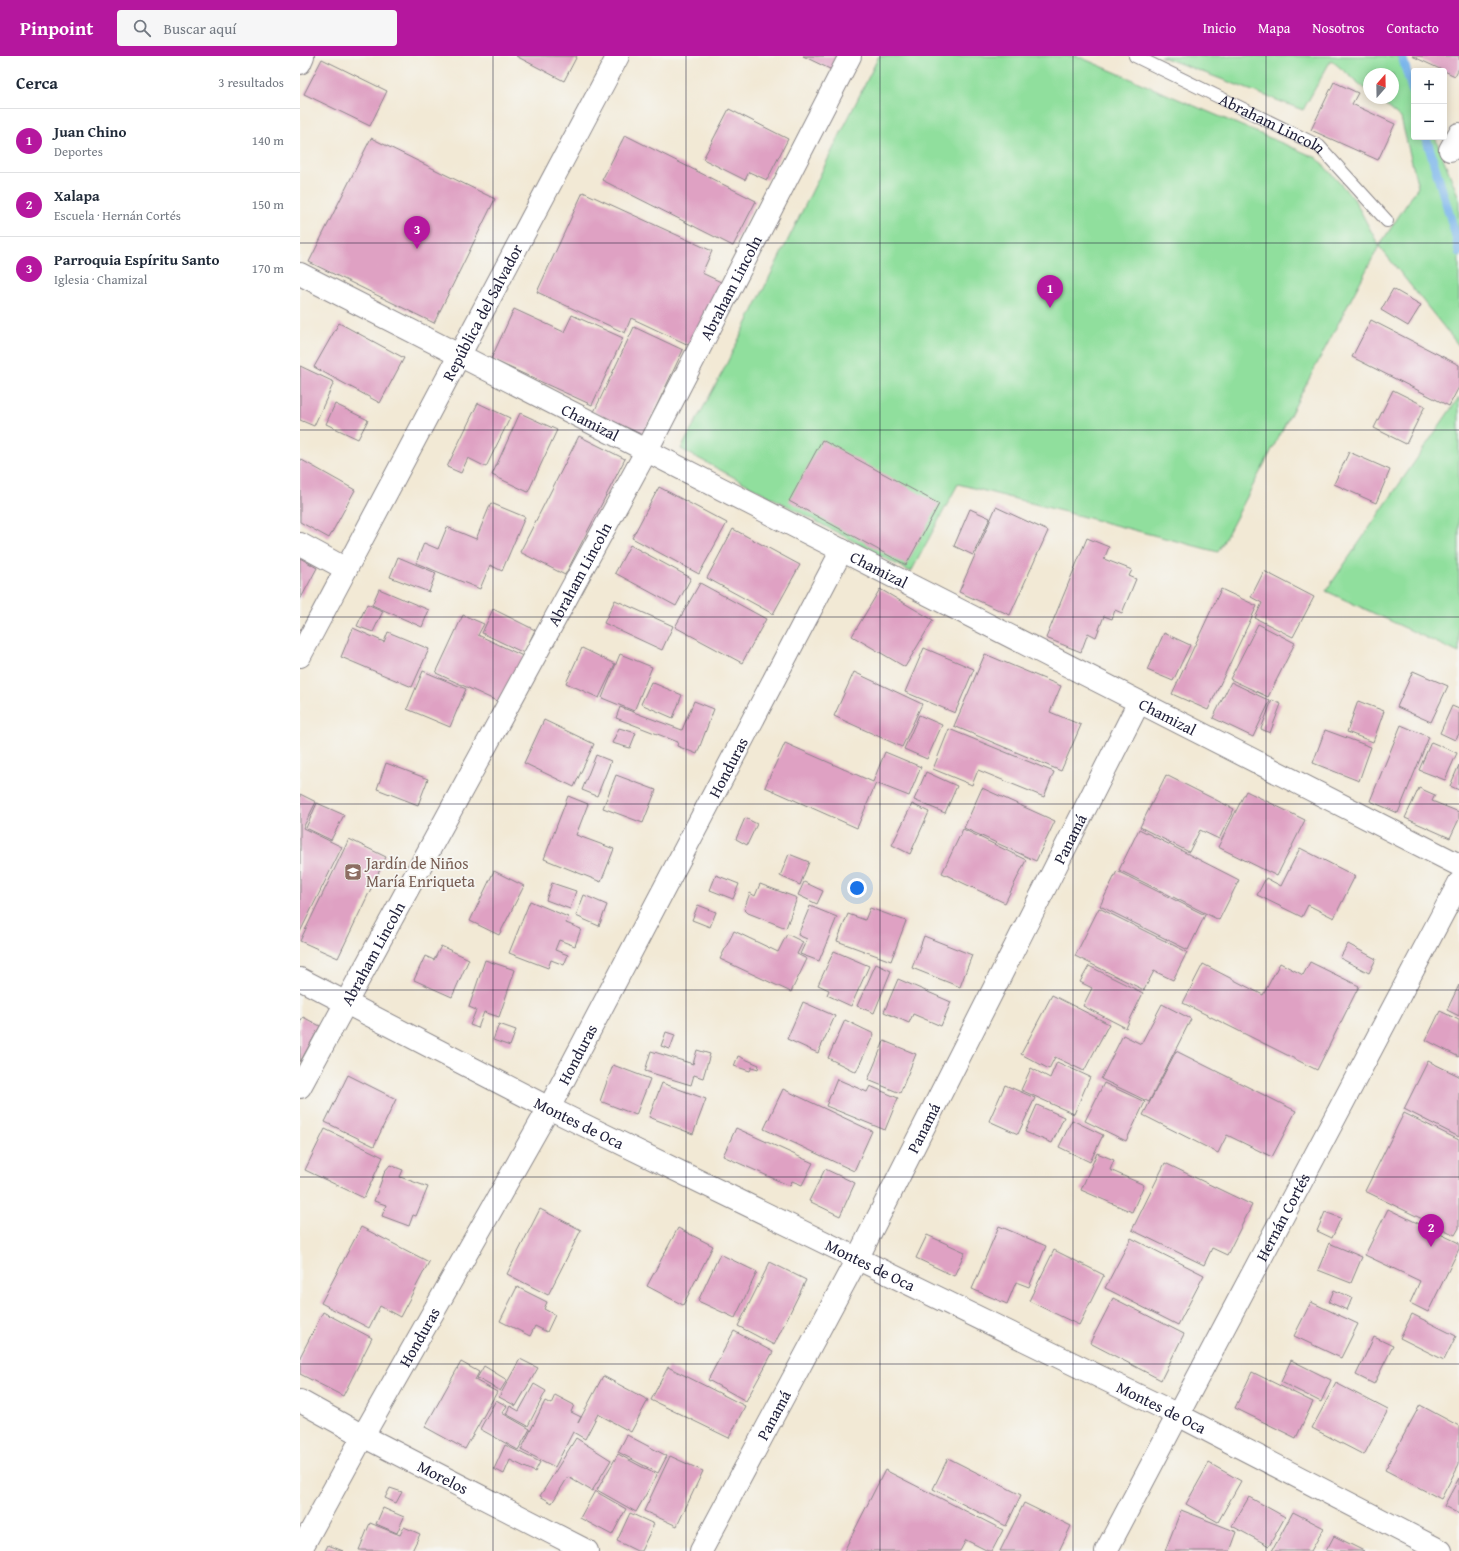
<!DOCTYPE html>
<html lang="es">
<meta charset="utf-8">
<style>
body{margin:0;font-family:"Gentium Book Plus",serif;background:#f6f6f7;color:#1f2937}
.controls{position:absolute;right:12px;top:12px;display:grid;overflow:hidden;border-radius:4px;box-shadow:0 2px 10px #0003}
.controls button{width:36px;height:36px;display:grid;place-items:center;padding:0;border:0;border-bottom:1px solid #e0e1e3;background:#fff;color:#1f2937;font:20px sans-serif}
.compass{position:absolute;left:1063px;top:12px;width:36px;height:36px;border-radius:50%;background:#fff;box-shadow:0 2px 10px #0003;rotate:20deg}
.you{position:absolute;left:557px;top:832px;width:14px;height:14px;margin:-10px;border:3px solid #fff;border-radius:50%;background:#1a73e8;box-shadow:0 0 0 6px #1a73e833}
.badge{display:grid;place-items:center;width:26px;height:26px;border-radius:50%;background:#b5179e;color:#fff;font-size:13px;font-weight:700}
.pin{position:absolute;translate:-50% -33px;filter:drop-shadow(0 1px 2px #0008)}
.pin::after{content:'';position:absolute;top:21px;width:14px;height:12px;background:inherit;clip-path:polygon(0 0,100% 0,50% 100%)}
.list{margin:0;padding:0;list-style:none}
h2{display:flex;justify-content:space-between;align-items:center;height:52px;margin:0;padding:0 16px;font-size:17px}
h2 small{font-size:13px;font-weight:400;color:#747a83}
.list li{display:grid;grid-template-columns:26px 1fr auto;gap:12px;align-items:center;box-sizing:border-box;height:64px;padding:0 16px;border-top:1px solid #e0e1e3}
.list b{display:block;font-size:15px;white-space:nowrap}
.list p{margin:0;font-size:13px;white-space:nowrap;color:#747a83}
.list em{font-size:13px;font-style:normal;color:#747a83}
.icon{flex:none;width:22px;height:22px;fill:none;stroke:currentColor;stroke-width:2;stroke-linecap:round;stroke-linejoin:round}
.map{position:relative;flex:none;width:1159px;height:1495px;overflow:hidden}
header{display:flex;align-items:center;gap:24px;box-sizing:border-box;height:56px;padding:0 20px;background:#b5179e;color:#fff}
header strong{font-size:19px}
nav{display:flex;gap:22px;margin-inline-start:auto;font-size:14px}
.search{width:280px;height:36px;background:#f6f6f7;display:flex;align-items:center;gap:10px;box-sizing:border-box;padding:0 14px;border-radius:4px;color:#747a83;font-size:15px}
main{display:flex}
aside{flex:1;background:#fff}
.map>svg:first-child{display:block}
.green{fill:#90df9d;stroke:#59806c}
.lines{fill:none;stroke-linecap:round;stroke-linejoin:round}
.stream{stroke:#7ab5eb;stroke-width:9}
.building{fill:#dfa1c3}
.lane-casing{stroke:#8a8688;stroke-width:14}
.street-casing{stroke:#8a8688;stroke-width:24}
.lane{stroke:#fff;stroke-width:12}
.street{stroke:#fff;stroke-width:22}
.grid{fill:none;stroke:#22223b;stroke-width:1;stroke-opacity:0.55}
.labels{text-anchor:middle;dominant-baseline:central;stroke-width:3.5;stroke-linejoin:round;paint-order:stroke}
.street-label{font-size:16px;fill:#22223b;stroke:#f6f6f2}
.education-label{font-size:16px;fill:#785e54;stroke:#f6f6f2;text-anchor:start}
</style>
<header>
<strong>Pinpoint</strong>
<div class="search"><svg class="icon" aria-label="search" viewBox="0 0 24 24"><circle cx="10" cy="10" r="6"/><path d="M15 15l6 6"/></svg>Buscar aquí</div>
<nav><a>Inicio</a><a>Mapa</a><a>Nosotros</a><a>Contacto</a></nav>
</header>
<main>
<aside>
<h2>Cerca<small>3 resultados</small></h2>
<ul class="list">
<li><span class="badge">1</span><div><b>Juan Chino</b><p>Deportes</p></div><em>140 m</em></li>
<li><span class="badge">2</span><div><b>Xalapa</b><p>Escuela · Hernán Cortés</p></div><em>150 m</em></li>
<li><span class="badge">3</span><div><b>Parroquia Espíritu Santo</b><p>Iglesia · Chamizal</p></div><em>170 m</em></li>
</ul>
</aside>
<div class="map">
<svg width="1159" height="1495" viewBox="0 0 1159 1495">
<rect width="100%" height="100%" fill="#f6f6f2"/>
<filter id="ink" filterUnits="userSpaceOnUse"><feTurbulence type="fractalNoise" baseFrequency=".025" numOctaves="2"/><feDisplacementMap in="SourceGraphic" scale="8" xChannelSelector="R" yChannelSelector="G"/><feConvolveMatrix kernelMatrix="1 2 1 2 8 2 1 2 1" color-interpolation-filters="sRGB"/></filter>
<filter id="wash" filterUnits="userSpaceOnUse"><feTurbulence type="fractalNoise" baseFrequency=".012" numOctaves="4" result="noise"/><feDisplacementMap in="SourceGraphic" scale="16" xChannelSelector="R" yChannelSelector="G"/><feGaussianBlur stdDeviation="0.9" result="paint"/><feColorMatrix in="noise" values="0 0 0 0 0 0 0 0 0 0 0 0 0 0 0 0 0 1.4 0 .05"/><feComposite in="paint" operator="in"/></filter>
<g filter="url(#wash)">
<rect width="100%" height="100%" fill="#f2e9d5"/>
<g class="green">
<path d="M579 0H777L1017 102 1054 143 1079 190 1118 131 1101 62 1077 42H1093V18H1069V36L1031 4 1003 54 860 0H1097L1114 35V81H1135L1159 142V290L1079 190 918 496 658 428 611 516 381 393 423 315Z"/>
<path d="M1159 341V597L1026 535Z"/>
</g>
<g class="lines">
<g class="stream">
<path d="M1102 0 1114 40"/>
<path d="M1126 81 1155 177 1159 196"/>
</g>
</g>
<g id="blocks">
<g class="building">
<path d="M216 0H277L264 25Z"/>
<path d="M503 0H541L534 15Z"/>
<path d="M1112 0H1159V12L1155 20Z"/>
<path d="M22 3 87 35 70 70 4 38Z"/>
<path d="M1034 26 1058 37 1052 48 1095 68 1078 104 1011 74Z"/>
<path d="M429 53 488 83 467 124 449 116 445 124 403 103Z"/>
<path d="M325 79 456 145 433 190 302 124Z"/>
<path d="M71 82 195 143 134 267 9 206Z"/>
<path d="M283 136 412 195 402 217 423 227 393 291 331 262 325 277 237 236Z"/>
<path d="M1093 233 1121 249 1108 270 1081 254Z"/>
<path d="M214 253 264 276 272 259 323 282 292 349 191 303Z"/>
<path d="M1071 264 1159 309V331L1149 350 1052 301Z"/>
<path d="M39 267 104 302 80 347 14 311Z"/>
<path d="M334 271 383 294 343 379 294 356Z"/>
<path d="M0 310 34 326 14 370 0 364Z"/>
<path d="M1093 334 1125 350 1106 388 1074 372Z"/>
<path d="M178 347 210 362 186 411 168 402 161 417 147 411Z"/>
<path d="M35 348 68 364 58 383 26 368Z"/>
<path d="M220 357 257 374 228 436 192 419Z"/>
<path d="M279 380 325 403 265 519 220 496Z"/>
<path d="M522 384 639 448 606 509 489 445Z"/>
<path d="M1049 396 1090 414 1076 447 1034 428Z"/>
<path d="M0 403 55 434 29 482 0 466Z"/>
<path d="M359 431 427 467 399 518 332 482Z"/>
<path d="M191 447 225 461 202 515 190 509 180 533 116 507 124 487 138 493 147 471 176 483Z"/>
<path d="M696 451 748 475 710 559 659 536Z"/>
<path d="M670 453 690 462 673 499 654 490Z"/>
<path d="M433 473 500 509 473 558 407 522Z"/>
<path d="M787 482 809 491 804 503 832 514 829 520 836 523 822 557 815 554 812 563 804 560 796 581 788 577 781 596 746 582Z"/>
<path d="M330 489 391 522 376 550 315 517Z"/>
<path d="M98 501 136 517 129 536 90 521Z"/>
<path d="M0 502 17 512 0 544Z"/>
<path d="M964 515 1014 541 993 581 955 562 962 547 951 541Z"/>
<path d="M400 527 466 563 442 607 375 571Z"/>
<path d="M79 533 129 554 122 571 72 549Z"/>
<path d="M580 533 633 564 605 611 552 580Z"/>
<path d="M921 533 957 550 908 654 872 638Z"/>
<path d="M315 544 373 570 362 594 304 567Z"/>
<path d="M67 548 83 555 73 576 57 570Z"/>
<path d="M193 553 235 574 224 597 182 577Z"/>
<path d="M163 559 184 568 178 579 225 601 203 648 136 617Z"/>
<path d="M958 568 995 587 968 641 930 623Z"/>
<path d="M53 572 84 586 88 576 129 593 112 631 41 601Z"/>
<path d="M864 577 890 589 873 625 847 614Z"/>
<path d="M282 592 315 608 299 642 266 627Z"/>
<path d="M624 592 674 613 655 657 605 636Z"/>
<path d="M320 598 352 611 334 655 302 642Z"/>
<path d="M685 598 761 630 750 656 781 669 761 715 654 670Z"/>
<path d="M123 615 166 633 150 671 107 653Z"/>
<path d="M1113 615 1148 630 1131 666 1097 651Z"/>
<path d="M554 616 622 648 602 691 534 660Z"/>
<path d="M351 626 382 639 373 662 341 648Z"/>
<path d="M931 626 970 645 953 681 913 662Z"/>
<path d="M972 644 981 648 970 677 961 673Z"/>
<path d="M394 645 414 653 397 698 377 690 378 686 316 662 320 651 382 674Z"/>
<path d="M1058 645 1084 655 1073 686 1047 676Z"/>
<path d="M1152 650 1159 653V678L1155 684 1140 677Z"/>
<path d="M619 659 642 669 627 703 604 693Z"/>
<path d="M244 664 294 688 274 731 224 707Z"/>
<path d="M1101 669 1129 681 1098 757 1070 745Z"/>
<path d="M319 672 336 677 330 692 312 687Z"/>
<path d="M649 673 754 716 744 741 678 714 672 729 633 713Z"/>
<path d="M1025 674 1071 691 1059 725 1013 707Z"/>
<path d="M1131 686 1157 697 1145 724 1119 714Z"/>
<path d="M485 687 573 726 585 696 621 711 609 740 576 727 557 772 465 731Z"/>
<path d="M296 699 311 705 297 740 282 734Z"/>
<path d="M86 707 128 723 118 749 77 733Z"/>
<path d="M1159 709V734L1150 730Z"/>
<path d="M626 716 657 730 645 757 614 744Z"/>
<path d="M316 719 356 734 343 767 303 752Z"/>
<path d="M866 719 934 753 919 783 900 774 889 796 840 771Z"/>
<path d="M682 732 755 765 736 805 664 772Z"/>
<path d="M1119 732 1135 739 1132 745 1159 756V763L1150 782 1105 762Z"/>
<path d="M946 735 1005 764 977 820 918 791Z"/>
<path d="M0 738 16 746 3 772 42 791 0 876Z"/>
<path d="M268 740 288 748 276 779 314 793 301 826 244 803Z"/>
<path d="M17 747 44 759 31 784 6 772Z"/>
<path d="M612 748 629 756 610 798 592 789Z"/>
<path d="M445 762 457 768 447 789 436 783Z"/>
<path d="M663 773 726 804 705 847 642 817Z"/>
<path d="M839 773 939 824 919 864 819 814Z"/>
<path d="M49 783 86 801 38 902 0 885Z"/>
<path d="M1000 792 1055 820 1034 862 1008 849 1002 861 957 839 966 822 981 830Z"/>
<path d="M489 798 509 806 500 829 480 820Z"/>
<path d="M194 815 224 830 199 879 170 865Z"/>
<path d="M817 815 905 859 888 894 800 850Z"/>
<path d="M416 819 439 828 433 843 410 834Z"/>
<path d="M504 826 523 835 517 848 498 839Z"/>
<path d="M252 827 276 835 270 853 246 844Z"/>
<path d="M460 828 497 842 486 872 448 857 444 853 450 837 455 840Z"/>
<path d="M284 839 307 849 299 870 276 860Z"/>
<path d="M230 845 268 861 266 867 281 873 275 890 259 884 255 894 268 899 264 909 251 904 248 912 209 897Z"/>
<path d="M398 849 416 856 410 871 392 864Z"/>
<path d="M510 850 537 861 519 905 500 898 507 883 498 879Z"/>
<path d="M570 852 606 865 591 905 537 885 548 858 565 864Z"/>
<path d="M799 852 887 896 873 924 854 915 844 934 775 900Z"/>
<path d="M434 875 478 896 487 878 503 886 497 898 507 903 491 936 420 903Z"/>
<path d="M624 880 672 899 660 931 612 912Z"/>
<path d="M1048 888 1076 903 1069 917 1040 902Z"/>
<path d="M141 890 169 903 152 941 114 924 125 900 134 904Z"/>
<path d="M534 895 569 910 551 950 527 939 529 934 518 929Z"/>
<path d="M185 904 215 914 199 961 184 956 178 972 170 969 176 954 169 951Z"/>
<path d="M1010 906 1059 930 1017 1014 883 947 903 908 963 939 980 907 1003 919Z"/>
<path d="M576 908 591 915 574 957 557 950Z"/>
<path d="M789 910 843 937 826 972 783 950 792 932 780 926Z"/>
<path d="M598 923 651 946 641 970 613 958 609 967 584 956Z"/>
<path d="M1159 929V960L1147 954Z"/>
<path d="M752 939 809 968 784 1015 755 1001 749 1013 721 998Z"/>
<path d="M503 946 535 960 518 997 487 983Z"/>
<path d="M862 948 891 963 849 1046 801 1023 823 979 841 988Z"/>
<path d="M1140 955 1159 964V1001L1126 984Z"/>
<path d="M3 961 20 970 0 1006V966Z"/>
<path d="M545 964 574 978 556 1016 528 1002Z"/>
<path d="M199 968 216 974 210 990 193 984Z"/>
<path d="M366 976 375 979 370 993 361 990Z"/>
<path d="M584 985 616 998 600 1037 568 1024Z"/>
<path d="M397 994 410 998 403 1022 394 1019 391 1029 345 1015 351 995 393 1008Z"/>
<path d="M876 995 996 1055 972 1101 927 1079 918 1097 843 1059Z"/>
<path d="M438 1000 459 1009 458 1013 452 1011 450 1015 434 1010Z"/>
<path d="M1128 1005 1159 1020V1081L1104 1053Z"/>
<path d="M757 1006 790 1021 774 1058 721 1034 731 1012 750 1022Z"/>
<path d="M313 1009 350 1023 336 1059 300 1045Z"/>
<path d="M48 1019 96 1043 74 1090 25 1066Z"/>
<path d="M537 1023 567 1036 570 1030 598 1042 585 1074 526 1050Z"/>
<path d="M362 1027 406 1043 393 1078 349 1061Z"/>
<path d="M804 1027 845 1046 826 1085 785 1065Z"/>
<path d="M705 1029 735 1042 718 1078 689 1065Z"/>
<path d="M483 1033 572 1075 554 1115 464 1073Z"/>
<path d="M737 1049 764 1061 752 1087 725 1076Z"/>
<path d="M1104 1057 1159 1084V1172L1155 1179 1065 1135Z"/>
<path d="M772 1064 803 1079 790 1106 759 1091Z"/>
<path d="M436 1072 513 1107 502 1129 492 1125 490 1130 423 1100Z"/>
<path d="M25 1073 83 1101 64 1142 5 1114Z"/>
<path d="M797 1097 814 1104 810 1114 844 1129 832 1156 781 1134Z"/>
<path d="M865 1107 952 1149 927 1199 912 1192 904 1209 832 1174Z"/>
<path d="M90 1109 103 1114 100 1121 128 1131 116 1160 113 1159 109 1170 82 1160 86 1149 74 1145 85 1115Z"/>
<path d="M525 1113 555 1127 540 1160 509 1145Z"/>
<path d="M240 1153 281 1174 248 1239 207 1218Z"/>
<path d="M1088 1153 1159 1187V1193L1128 1256 1110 1247 1120 1225 1065 1199Z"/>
<path d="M1025 1156 1041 1162 1032 1182 1017 1175Z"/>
<path d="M699 1170 746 1190 729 1231 716 1226 707 1248 672 1233Z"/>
<path d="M61 1171 129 1206 100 1261 80 1250 69 1272 21 1247Z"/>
<path d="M378 1172 413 1190 383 1249 347 1230Z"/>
<path d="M627 1179 665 1196 654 1220 616 1202Z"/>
<path d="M831 1182 904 1219 878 1269 805 1232Z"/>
<path d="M1029 1187 1062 1201 1051 1227 1018 1214Z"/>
<path d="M754 1194 804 1219 779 1269 729 1245Z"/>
<path d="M420 1198 457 1216 435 1262 398 1245Z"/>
<path d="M470 1206 506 1224 474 1289 438 1270Z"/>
<path d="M217 1231 247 1246 244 1253 255 1259 247 1276 235 1270 230 1280 200 1265Z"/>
<path d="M1034 1234 1052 1242 1047 1254 1029 1246Z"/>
<path d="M813 1242 884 1278 861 1324 790 1287Z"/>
<path d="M1011 1246 1058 1268 1041 1302 994 1280Z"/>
<path d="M23 1256 72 1282 43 1340 0 1318V1301Z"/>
<path d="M1112 1258 1156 1280 1144 1304 1100 1282Z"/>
<path d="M434 1275 473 1296 446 1345 408 1324Z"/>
<path d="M1074 1281 1093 1290 1074 1328 1056 1319Z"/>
<path d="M220 1303 238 1312 216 1350 199 1341Z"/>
<path d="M991 1304 1031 1324 1021 1346 981 1326Z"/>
<path d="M161 1306 179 1316 175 1324 197 1336 165 1393 125 1371Z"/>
<path d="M184 1310 207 1324 200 1335 177 1322Z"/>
<path d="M368 1311 445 1350 429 1382 351 1344Z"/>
<path d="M952 1316 1013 1346 996 1382 935 1352Z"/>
<path d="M303 1320 348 1344 331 1376 298 1358 285 1383 273 1376 255 1411 221 1394 245 1345 251 1348 255 1339 274 1349 271 1356 281 1361 278 1367Z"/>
<path d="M1036 1327 1088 1354 1064 1399 1012 1372Z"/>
<path d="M234 1328 246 1335 228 1370 206 1358 210 1350 219 1355Z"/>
<path d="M196 1344 207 1350 202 1357 230 1373 218 1394 180 1373Z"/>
<path d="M1120 1349 1159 1370V1408L1141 1443 1085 1414Z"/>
<path d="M327 1379 367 1400 358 1417 318 1396Z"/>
<path d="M276 1382 311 1404 292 1435 268 1421 252 1447 240 1440Z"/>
<path d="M205 1389 240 1406 235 1416 210 1404 204 1418 194 1413Z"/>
<path d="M318 1398 357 1419 336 1456 297 1434Z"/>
<path d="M370 1400 403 1415 377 1470 344 1455Z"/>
<path d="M648 1402 721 1439 706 1470 633 1433Z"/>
<path d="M909 1407 941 1425 918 1466 886 1448Z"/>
<path d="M585 1414 703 1474 692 1495H688L666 1484 660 1495H544Z"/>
<path d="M1159 1422V1458L1144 1450Z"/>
<path d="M90 1432 102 1436 96 1447 85 1442Z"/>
<path d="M295 1435 326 1453 312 1479 280 1462Z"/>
<path d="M949 1441 985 1461 969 1490 932 1470Z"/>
<path d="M724 1447 771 1470 759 1495H700Z"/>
<path d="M83 1452 104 1461 97 1477 76 1468Z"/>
<path d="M881 1454 937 1476 930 1495H865Z"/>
<path d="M993 1456 1024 1472 1011 1495H972Z"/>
<path d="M330 1457 354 1468 341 1495H337L317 1485Z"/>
<path d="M70 1467 100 1479 104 1471 120 1478 112 1495 59 1494Z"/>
<path d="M1034 1480 1064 1495H1026Z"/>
<path d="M28 1489 43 1495H25Z"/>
</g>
</g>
</g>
<g filter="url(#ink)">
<use href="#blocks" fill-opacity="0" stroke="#8a8688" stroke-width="1"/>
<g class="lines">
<defs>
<g id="lane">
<path id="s1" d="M835 0 1019 90 1087 165"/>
</g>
<g id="street">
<path d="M0 7 3 0"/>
<path d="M1150 94 1159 78"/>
<path id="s2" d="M0 218 1159 809"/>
<path d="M0 488 46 513"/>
<path id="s3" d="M0 600 318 0"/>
<path id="s4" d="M0 923 249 1052 878 1359 1141 1495"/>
<path id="s5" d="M0 1031 347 394 550 0"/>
<path id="s6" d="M0 1345 63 1380 287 1495"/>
<path id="s7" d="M0 1495 63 1380 249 1052 542 494"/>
<path id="s8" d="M401 1495 558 1201 839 646"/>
<path id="s9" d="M806 1495 1159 827"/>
</g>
</defs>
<use href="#lane" class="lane-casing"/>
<use href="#street" class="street-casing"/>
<use href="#lane" class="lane"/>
<use href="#street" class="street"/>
</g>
</g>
<path class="grid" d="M193 0V1495M386 0V1495M580 0V1495M773 0V1495M966 0V1495M0 187H1159M0 374H1159M0 561H1159M0 748H1159M0 934H1159M0 1121H1159M0 1308H1159"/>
<defs>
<symbol id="school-square" viewBox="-11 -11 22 22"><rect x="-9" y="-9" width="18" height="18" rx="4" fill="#8d6e63" stroke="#f6f6f2"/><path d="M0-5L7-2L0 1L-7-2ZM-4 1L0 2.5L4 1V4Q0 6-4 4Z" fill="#fff"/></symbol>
</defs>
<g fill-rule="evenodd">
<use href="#school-square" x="43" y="806" width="20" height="20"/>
</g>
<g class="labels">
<g class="street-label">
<text stroke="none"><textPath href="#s1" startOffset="153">Abraham Lincoln</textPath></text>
<text stroke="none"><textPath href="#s5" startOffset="908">Abraham Lincoln</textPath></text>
<text stroke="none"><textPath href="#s3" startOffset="389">República del Salvador</textPath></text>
<text stroke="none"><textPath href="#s2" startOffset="326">Chamizal</textPath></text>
<text stroke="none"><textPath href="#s2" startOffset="650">Chamizal</textPath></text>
<text stroke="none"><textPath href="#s5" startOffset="584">Abraham Lincoln</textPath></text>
<text stroke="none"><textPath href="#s2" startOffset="974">Chamizal</textPath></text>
<text stroke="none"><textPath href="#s7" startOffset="893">Honduras</textPath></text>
<text stroke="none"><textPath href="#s8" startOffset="802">Panamá</textPath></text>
<text stroke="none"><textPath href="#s5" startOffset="152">Abraham Lincoln</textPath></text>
<text stroke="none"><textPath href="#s7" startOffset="569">Honduras</textPath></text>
<text stroke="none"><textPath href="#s4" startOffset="314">Montes de Oca</textPath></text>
<text stroke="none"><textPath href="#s8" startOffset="478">Panamá</textPath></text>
<text stroke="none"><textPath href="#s9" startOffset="378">Hernán Cortés</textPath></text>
<text stroke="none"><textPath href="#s4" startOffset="638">Montes de Oca</textPath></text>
<text stroke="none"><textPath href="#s7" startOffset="245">Honduras</textPath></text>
<text stroke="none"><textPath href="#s4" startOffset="962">Montes de Oca</textPath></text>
<text stroke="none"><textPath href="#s8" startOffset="154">Panamá</textPath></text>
<text stroke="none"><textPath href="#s6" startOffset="162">Morelos</textPath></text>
</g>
<g class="education-label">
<text x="66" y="807">Jardín de Niños<tspan x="66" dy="18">María Enriqueta</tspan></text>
</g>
</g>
</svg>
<div class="controls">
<button>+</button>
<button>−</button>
</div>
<svg class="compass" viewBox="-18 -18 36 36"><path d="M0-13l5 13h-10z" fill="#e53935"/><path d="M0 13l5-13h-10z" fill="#747a83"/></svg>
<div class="you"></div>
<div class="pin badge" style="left:750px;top:252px">1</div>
<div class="pin badge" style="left:1131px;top:1191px">2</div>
<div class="pin badge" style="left:117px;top:193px">3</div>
</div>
</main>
